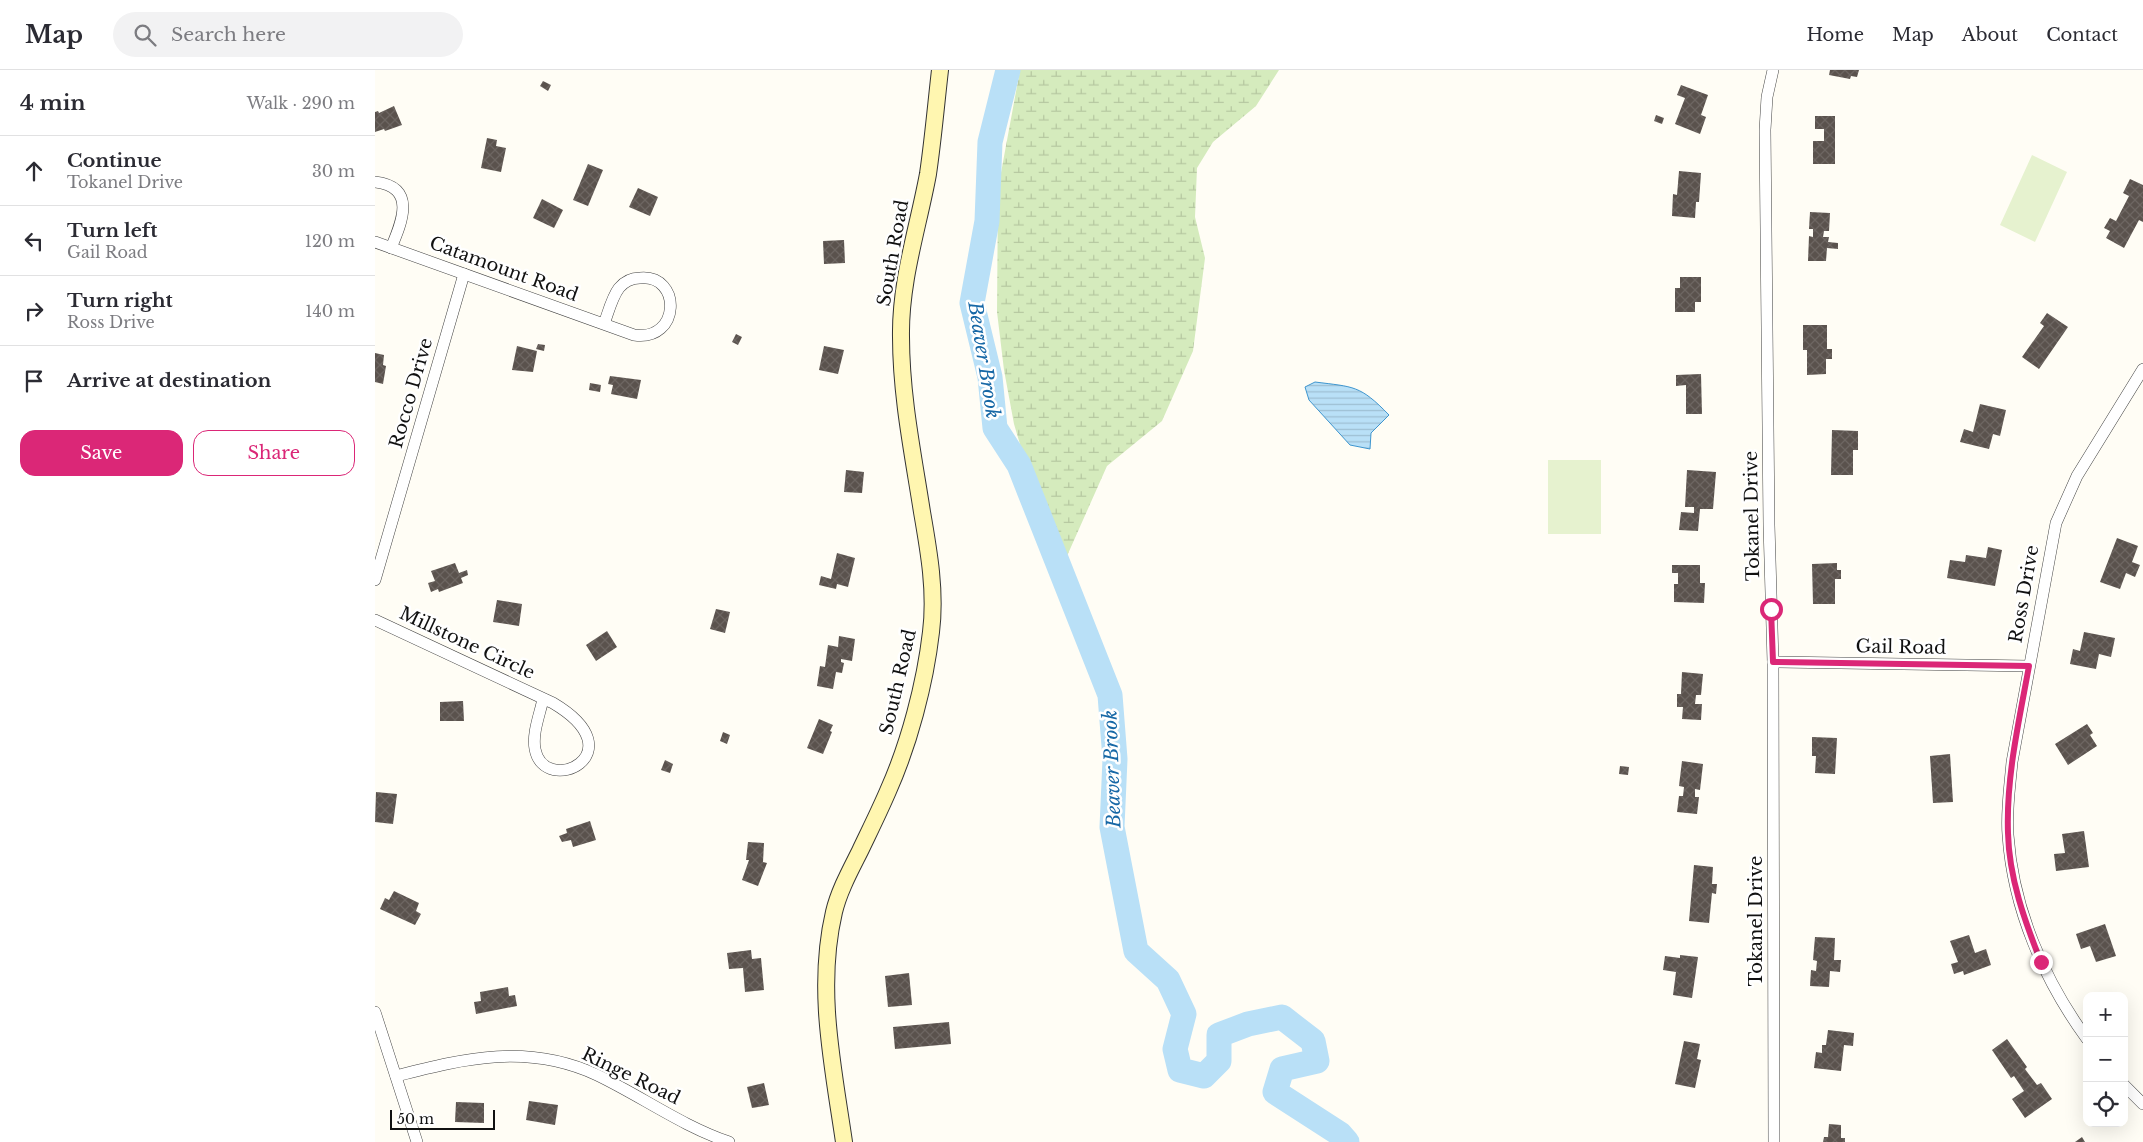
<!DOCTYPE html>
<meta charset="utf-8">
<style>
body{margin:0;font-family:"Libre Baskerville",serif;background:#f2f2f3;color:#2b2b33}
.controls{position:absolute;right:15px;bottom:15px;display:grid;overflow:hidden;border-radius:10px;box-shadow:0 5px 20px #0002}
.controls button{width:45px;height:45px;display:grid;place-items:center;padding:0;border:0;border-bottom:1px solid #e1e1e2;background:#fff;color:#2b2b33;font:25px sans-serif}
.scale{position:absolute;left:15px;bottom:12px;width:105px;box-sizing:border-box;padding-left:5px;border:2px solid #111;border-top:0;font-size:14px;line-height:18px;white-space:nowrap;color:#111;-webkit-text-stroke:4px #fff;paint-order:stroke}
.stop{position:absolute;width:15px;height:15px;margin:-11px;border:4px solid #db2777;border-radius:50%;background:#fff}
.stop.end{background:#db2777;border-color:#fff;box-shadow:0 1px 5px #0008}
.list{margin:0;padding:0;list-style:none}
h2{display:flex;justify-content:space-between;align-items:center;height:65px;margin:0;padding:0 20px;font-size:21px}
h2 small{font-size:16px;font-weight:400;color:#7c7c81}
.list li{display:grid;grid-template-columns:32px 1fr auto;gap:15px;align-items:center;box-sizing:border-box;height:70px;padding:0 20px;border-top:1px solid #e1e1e2}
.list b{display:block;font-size:19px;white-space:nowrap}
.list p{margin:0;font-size:16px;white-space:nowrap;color:#7c7c81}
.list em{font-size:16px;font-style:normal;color:#7c7c81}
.actions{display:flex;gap:10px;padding:15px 20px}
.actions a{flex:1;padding:11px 0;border:1px solid #db2777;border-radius:15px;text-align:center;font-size:18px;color:#db2777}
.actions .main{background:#db2777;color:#fff}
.icon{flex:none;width:28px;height:28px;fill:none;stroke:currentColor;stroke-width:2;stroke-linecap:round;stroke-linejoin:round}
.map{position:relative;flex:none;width:1768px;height:1072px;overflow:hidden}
header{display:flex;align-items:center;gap:30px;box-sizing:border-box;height:70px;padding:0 25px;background:#fff;border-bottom:1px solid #e1e1e2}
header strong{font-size:24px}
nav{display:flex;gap:28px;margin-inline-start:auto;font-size:18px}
.search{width:350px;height:45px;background:#f2f2f3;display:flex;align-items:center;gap:12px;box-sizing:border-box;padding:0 18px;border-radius:28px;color:#7c7c81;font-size:19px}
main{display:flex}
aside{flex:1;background:#fff}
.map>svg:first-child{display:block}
.wetland{fill:url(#wetland-marsh)}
.pitch{fill:#e6f2cf}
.water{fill:url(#water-rules);stroke:#3f96cf}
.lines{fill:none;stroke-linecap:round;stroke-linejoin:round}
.river{stroke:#b9e0f7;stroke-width:25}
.building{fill:url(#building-cross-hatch)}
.street-casing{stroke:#444;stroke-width:12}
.secondary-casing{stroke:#333;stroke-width:18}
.street{stroke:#fff;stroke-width:11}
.secondary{stroke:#fff6b0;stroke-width:16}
.route{stroke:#db2777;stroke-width:6}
.labels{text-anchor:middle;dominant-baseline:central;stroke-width:5;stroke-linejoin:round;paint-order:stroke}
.street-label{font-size:18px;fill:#111;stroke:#fff}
.water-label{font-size:19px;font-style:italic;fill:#1768a6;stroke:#fff}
</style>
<header>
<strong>Map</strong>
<div class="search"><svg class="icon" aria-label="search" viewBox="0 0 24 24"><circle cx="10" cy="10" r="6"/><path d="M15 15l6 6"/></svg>Search here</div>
<nav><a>Home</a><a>Map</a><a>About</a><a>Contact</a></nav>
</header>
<main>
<aside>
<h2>4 min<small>Walk · 290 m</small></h2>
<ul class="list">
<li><svg class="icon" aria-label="ahead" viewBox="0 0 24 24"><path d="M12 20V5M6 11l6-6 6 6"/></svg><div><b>Continue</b><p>Tokanel Drive</p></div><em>30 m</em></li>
<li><svg class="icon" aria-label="left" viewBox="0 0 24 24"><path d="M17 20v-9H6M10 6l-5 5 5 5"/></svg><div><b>Turn left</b><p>Gail Road</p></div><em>120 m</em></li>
<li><svg class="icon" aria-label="right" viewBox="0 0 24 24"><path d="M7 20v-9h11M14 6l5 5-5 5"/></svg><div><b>Turn right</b><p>Ross Drive</p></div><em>140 m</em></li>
<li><svg class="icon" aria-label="arrive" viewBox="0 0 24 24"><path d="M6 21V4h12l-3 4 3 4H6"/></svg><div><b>Arrive at destination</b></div></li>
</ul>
<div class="actions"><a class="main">Save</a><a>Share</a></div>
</aside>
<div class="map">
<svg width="1768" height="1072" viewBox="0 0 1768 1072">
<defs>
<pattern id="wetland-marsh" width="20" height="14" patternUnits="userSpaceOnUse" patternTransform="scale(1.25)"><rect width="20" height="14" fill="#d5ebbd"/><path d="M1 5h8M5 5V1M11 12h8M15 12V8" fill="none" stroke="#b6c8a1"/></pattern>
<pattern id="water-rules" width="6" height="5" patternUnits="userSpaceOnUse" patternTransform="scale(1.25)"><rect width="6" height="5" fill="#b9e0f7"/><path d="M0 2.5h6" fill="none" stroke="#9ebfd3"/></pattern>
<pattern id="building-cross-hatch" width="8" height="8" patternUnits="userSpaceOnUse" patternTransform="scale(1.25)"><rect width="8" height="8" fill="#5a524d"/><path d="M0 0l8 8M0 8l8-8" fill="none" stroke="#6d6662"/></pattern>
</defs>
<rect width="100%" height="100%" fill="#fffdf5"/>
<path class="wetland" d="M645 0H904L881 36 838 72 822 98 820 147 830 188 818 281 787 351 732 396 692 486 657 415 639 354 629 300 622 242 623 119Z"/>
<g class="pitch">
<path d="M1657 85 1692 102 1660 172 1625 155Z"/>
<rect x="1173" y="390" width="53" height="74"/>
</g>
<path class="water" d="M940 312C979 317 985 315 1014 345L996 363 995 379 975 375 934 330 930 317Z"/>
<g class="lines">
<path class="river" d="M633 0 615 72 612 151 597 233 615 307 620 358 644 395 735 625 740 689 737 757 761 881 793 910 809 944 800 979 805 1000 829 1006 844 991V965L873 954 907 947 938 971 942 991 907 999 900 1022 965 1064 972 1072"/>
</g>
<g class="building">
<path d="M1455 0H1484L1482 7 1476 6 1475 9 1454 5Z"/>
<path d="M168 11 176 15 173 21 165 16Z"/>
<path d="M1306 15 1333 25 1326 45 1331 47 1325 64 1300 54 1310 28 1302 25Z"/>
<path d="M19 36 27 55 10 61 9 59 0 62V42L3 41 4 43Z"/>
<path d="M1281 45 1289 48 1287 54 1279 51Z"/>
<path d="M1440 46H1460V94H1438V71H1449V59H1440Z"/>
<path d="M112 68 122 70 121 76 131 78 126 102 106 98Z"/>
<path d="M213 94 228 100 213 136 198 130Z"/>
<path d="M1304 101 1326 103 1324 132H1321L1320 148 1297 146 1298 124 1302 125Z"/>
<path d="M1755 109 1768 115V152L1764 150 1749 178 1731 168 1735 161 1729 158 1735 148 1741 151 1754 126 1748 123Z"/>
<path d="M263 118 283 127 275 146 254 137Z"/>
<path d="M167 129 188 140 179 158 158 148Z"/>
<path d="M1435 142 1455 143 1454 161H1449L1448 167H1454L1453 172 1463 173V179L1452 178 1451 191H1433L1434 166 1438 167V159H1434Z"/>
<path d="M469 170 470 193 449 194 448 171Z"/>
<path d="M1305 207H1326V232H1320V242H1300V218H1305Z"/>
<path d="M1672 243 1693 257 1664 299 1647 287 1669 256 1665 253Z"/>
<path d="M1428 255H1452V279H1457V289H1451V304L1432 305V280H1428Z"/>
<path d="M361 264 367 267 363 275 357 272Z"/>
<path d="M163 274 170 275 169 281 161 279Z"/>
<path d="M142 276 162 281 158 302 137 300Z"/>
<path d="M449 276 469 280 463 304 444 300Z"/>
<path d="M0 283 9 285 8 295 11 296 8 314 0 312Z"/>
<path d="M1326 304 1327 344H1311V315L1301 316V305Z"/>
<path d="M235 306 266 310 262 329 236 324 238 315 233 314Z"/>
<path d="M215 313 226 315 225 322 214 320Z"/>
<path d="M1605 334 1631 340 1625 366 1618 364 1614 379 1585 372 1589 359 1598 362Z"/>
<path d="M1457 360 1483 361V380H1478V405H1456Z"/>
<path d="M471 400 489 402 487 423 469 422Z"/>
<path d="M1312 400 1341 402 1338 439H1325L1323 461 1304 460 1306 442 1319 443V437H1310Z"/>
<path d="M1742 468 1763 476 1757 492 1765 495 1760 507 1751 503 1745 519 1725 512Z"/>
<path d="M1613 477 1627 480 1620 516 1572 508 1575 490 1590 492 1591 485 1611 488Z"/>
<path d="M462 483 480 488 473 517 462 514 461 519 444 515 446 506 456 509Z"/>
<path d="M80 493 84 503 92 500 93 505 86 508 88 513 64 522 63 519 56 522 53 513 60 511 56 501Z"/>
<path d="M1462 493V500H1466V509H1460V534H1438L1437 494Z"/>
<path d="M1297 495H1325V513H1330L1329 533 1299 532V514H1303V503H1297Z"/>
<path d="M122 530 147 534 144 556 118 552Z"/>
<path d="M341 539 355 542 350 563 335 559Z"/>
<path d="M232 561 242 577 221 591 211 575Z"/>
<path d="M1709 562 1740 568 1736 587 1724 584 1721 599 1695 594 1698 579 1705 581Z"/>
<path d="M464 566 480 569 477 591 466 589V592L469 593 467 603 461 602 458 619 442 616 445 596 450 597 453 575 463 577Z"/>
<path d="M1307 602 1328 604 1326 625H1321L1320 634H1327L1326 650 1307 649 1308 637H1302V624H1306Z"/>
<path d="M88 631 89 651H65V632Z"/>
<path d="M444 649 458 655 455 661 457 662 448 684 432 678Z"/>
<path d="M1712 654 1718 663 1715 665 1722 676 1693 695 1680 674Z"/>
<path d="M348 662 355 665 352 674 345 671Z"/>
<path d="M1437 667 1462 668 1460 704 1440 703 1441 686H1437Z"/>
<path d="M1575 684 1578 732 1558 733 1555 686Z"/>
<path d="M290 690 298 694 295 703 286 700Z"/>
<path d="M1307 691 1328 694 1325 720 1320 719V727H1324L1322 744 1302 742 1304 726H1308L1309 717 1304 716Z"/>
<path d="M1245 696 1254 697 1253 705 1244 704Z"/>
<path d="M1 722 22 724 18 754 0 752Z"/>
<path d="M215 751 221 770 198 777 196 770 187 772 184 766 192 763 191 759Z"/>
<path d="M1709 761 1714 797 1681 801 1679 784 1690 783 1687 764Z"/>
<path d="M373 772 389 773 388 792 392 793 383 816 367 810 374 790H371Z"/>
<path d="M1319 795 1338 797 1337 814H1342L1341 824 1337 823 1334 853 1314 851Z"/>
<path d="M19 821 44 833 41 841 46 844 40 855 5 839 10 828 14 830Z"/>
<path d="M1730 854 1741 886 1721 892 1715 876 1706 879 1701 864Z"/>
<path d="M1594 865 1600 883 1611 879 1616 895 1589 905 1588 901 1579 904 1576 894 1583 892 1575 871Z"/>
<path d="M1440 867 1460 868 1459 890H1466L1465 902 1455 901 1454 917 1435 916 1436 900 1441 901 1442 891 1438 890Z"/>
<path d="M376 880 377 889 386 888 389 920 370 922 368 898 354 899 352 883Z"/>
<path d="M1305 885 1323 887 1317 928 1298 925 1301 902 1288 900 1290 886 1305 888Z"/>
<path d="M534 903 537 935 513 937 510 906Z"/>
<path d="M133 917 134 926 140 925 142 936 101 944 99 932 106 931 105 922Z"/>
<path d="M574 952 576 974 520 979 518 957Z"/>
<path d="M1453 960 1479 963 1478 976 1469 975 1466 1001 1439 998 1441 982 1447 983V975H1451Z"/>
<path d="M1632 969 1652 997 1650 999 1662 1015 1666 1013 1677 1029 1650 1048 1637 1029 1649 1021 1639 1006 1636 1008 1617 980Z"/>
<path d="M1309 971 1325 974 1322 989 1326 990 1320 1018 1300 1014Z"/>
<path d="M389 1013 394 1035 377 1038 372 1017Z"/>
<path d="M154 1031 183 1035 180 1055 151 1050Z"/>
<path d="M81 1032 109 1033V1053L80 1052Z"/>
<path d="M1454 1054 1466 1055V1068H1470V1072H1448L1449 1067H1453Z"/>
<path d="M1707 1067 1710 1072H1700Z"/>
</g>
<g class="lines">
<defs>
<g id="street">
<path d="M1398 0 1392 27 1390 60 1394 455 1398 592 1399 1072"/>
<path d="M0 112C42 117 27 152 16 178"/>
<path d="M0 172 259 265C306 272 307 204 265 208 257 208 249 212 244 218 237 227 233 243 229 254"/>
<path d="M0 510 89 204"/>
<path d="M0 550 178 633C264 684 169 728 160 679 157 663 165 644 168 629"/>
<path d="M1398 592 1654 596"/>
<path d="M0 942 42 1072"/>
<path d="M1712 969C1669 910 1638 839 1633 765 1631 741 1635 716 1637 692L1681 453 1702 406 1768 299"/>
<path d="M21 1006C91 988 153 973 222 1005 266 1026 307 1056 354 1072"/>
<path d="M1749 1015 1768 1034"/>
</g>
<path id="secondary" d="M469 1072C458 996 441 919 459 842 464 821 475 801 485 781 494 762 504 742 513 721 534 674 550 614 556 562 561 522 554 482 547 442 538 384 526 326 526 267 525 211 543 158 553 104 558 70 561 35 565 0"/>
</defs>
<use href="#street" class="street-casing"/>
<use href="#secondary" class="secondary-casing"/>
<use href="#street" class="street"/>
<use href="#secondary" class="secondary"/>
</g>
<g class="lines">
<path class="route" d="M1396 539 1398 592 1654 596C1644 651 1631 707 1633 763 1634 808 1650 852 1666 892"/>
</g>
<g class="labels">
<g class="street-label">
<text transform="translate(518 183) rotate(-80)">South Road</text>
<text transform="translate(129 199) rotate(20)">Catamount Road</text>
<text transform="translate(36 323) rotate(-74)">Rocco Drive</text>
<text transform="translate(1377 446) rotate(-91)">Tokanel Drive</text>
<text transform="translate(1649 524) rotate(-80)">Ross Drive</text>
<text transform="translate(92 573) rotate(25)">Millstone Circle</text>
<text transform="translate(1526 577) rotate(1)">Gail Road</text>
<text transform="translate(523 612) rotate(-77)">South Road</text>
<text transform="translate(1381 851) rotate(-90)">Tokanel Drive</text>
<text transform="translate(256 1006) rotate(26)">Ringe Road</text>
</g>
<g class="water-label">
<text transform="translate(609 290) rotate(81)">Beaver Brook</text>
<text transform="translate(737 699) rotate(-92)">Beaver Brook</text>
</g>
</g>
</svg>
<div class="controls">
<button>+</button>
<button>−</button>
<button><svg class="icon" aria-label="locate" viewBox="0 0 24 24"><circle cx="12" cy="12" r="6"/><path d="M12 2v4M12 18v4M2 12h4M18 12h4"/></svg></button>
</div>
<div class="scale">50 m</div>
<div class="stop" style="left:1396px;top:539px"></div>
<div class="stop end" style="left:1666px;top:892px"></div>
</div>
</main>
